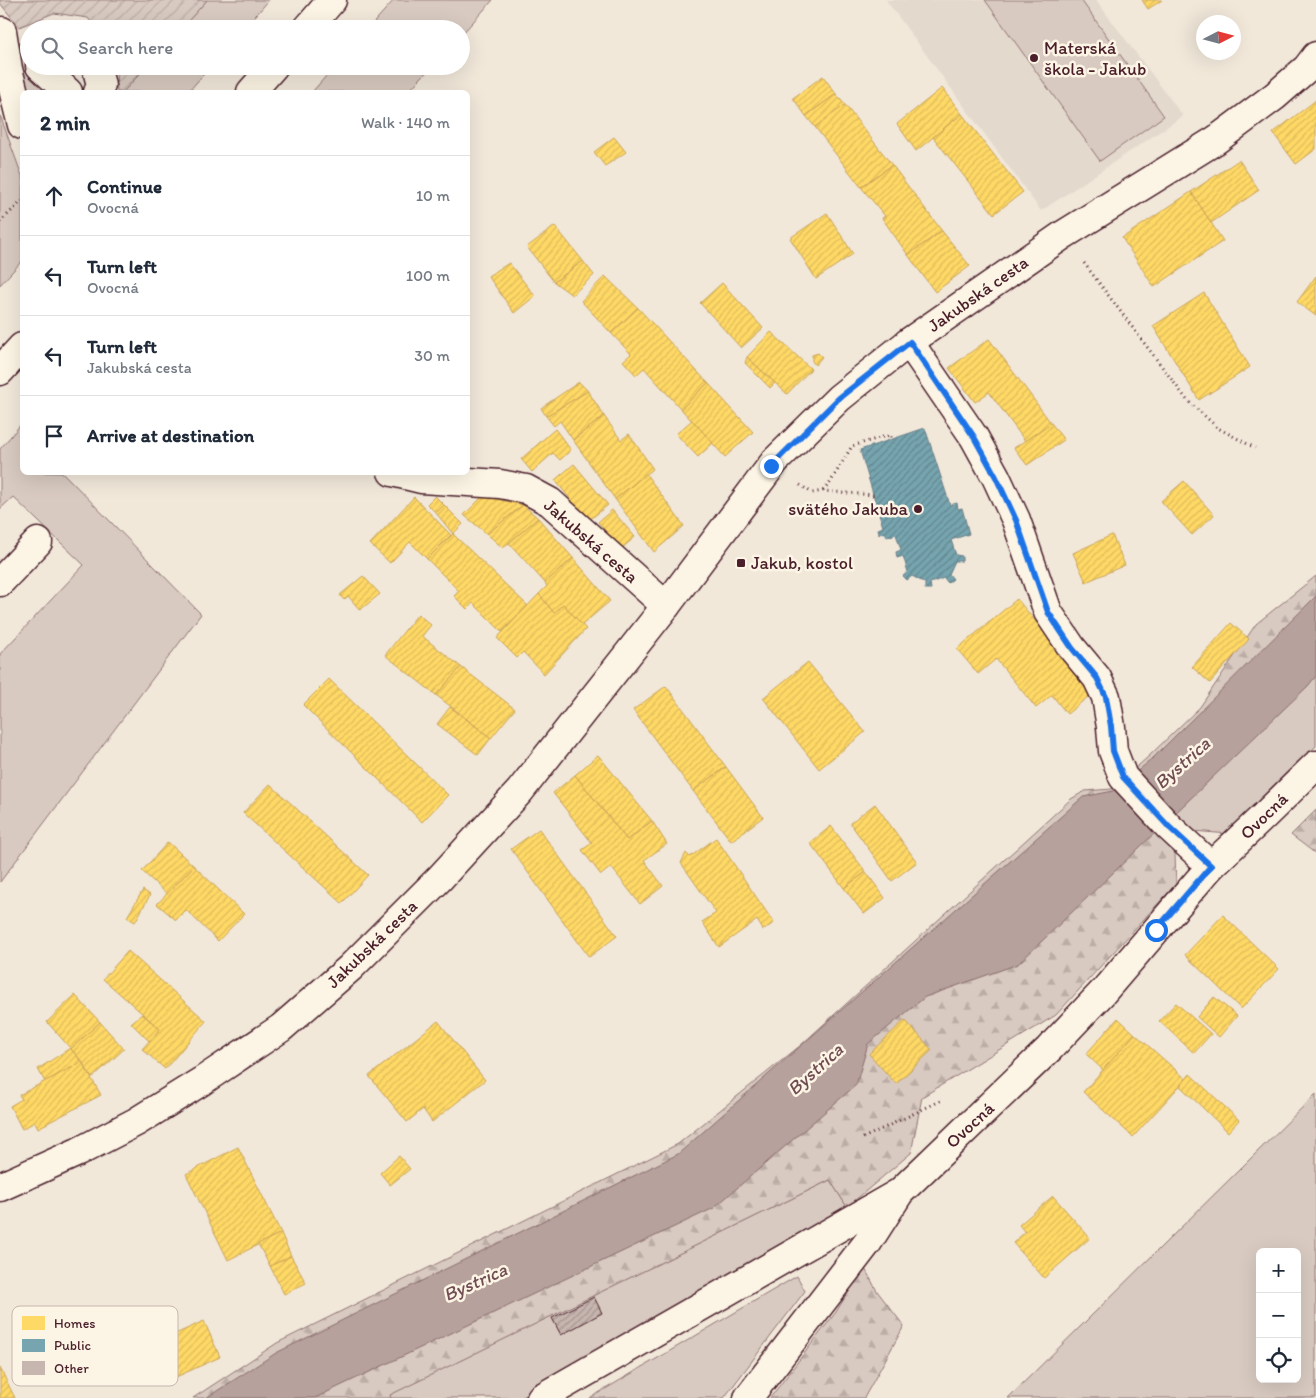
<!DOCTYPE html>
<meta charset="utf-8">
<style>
body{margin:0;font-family:Itim,sans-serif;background:#f6f6f7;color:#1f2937}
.controls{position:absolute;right:15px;bottom:15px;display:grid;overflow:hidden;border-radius:8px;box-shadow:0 5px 20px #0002}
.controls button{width:45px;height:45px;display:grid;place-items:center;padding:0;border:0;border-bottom:1px solid #e0e1e3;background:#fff;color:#1f2937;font:25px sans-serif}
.compass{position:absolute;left:1196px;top:15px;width:45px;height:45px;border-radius:50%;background:#fff;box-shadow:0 5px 20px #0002;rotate:84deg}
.stop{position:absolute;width:15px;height:15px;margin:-11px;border:4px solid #1a73e8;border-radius:50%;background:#fff}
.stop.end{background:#1a73e8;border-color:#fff;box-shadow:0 1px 5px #0008}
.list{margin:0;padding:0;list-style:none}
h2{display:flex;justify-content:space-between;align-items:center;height:65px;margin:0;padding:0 20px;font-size:21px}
h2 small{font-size:16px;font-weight:400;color:#747a83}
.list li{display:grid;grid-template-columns:32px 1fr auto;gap:15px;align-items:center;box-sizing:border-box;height:80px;padding:0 20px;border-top:1px solid #e0e1e3}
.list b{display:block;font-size:19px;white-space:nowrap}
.list p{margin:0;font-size:16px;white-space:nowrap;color:#747a83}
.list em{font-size:16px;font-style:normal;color:#747a83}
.icon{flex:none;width:28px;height:28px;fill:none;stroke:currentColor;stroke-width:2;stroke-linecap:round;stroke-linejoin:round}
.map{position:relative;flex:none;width:1316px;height:1398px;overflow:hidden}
.search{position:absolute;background:#fff;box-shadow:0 5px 20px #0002;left:20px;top:20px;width:450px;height:55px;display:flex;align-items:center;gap:12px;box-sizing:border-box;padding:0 18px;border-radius:28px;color:#747a83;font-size:19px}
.panel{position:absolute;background:#fff;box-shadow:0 5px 20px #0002;left:20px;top:90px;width:450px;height:385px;border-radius:8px}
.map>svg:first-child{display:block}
.built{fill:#e4d9cd}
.green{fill:#d8cac0;stroke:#917476;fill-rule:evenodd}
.forest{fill:url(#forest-firs);stroke:#917476}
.garden{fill:url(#garden-furrows);stroke:#917476}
.water{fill:#b6a19c;stroke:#8b6d6f}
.homes{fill:url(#homes-hatch);stroke:#c9a154}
.public{fill:url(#public-hatch);stroke:#697d87}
.building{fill:url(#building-hatch);stroke:#4a1f2b}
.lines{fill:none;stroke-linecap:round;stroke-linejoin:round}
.minor-casing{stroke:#4a1f2b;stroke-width:31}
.major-casing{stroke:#4a1f2b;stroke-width:31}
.path{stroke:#4a1f2b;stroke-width:3;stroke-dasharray:1 4;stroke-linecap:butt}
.minor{stroke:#fcf5e5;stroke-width:28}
.major{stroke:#fcf5e5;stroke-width:28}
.route{stroke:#1a73e8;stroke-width:6}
.poi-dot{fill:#4a1f2b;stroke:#fcf5e5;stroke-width:2}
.labels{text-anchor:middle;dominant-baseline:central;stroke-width:5;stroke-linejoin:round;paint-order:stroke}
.poi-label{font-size:18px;fill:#4a1f2b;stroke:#fcf5e5;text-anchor:start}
.street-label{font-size:18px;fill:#4a1f2b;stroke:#fcf5e5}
.water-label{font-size:19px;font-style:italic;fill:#704c53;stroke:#fcf5e5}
.key{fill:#fcf5e5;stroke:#c7b5ad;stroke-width:1}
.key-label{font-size:14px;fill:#4a1f2b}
</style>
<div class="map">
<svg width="1316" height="1398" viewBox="0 0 1316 1398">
<defs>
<pattern id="forest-firs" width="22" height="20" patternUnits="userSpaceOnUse" patternTransform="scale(1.25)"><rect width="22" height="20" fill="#d8cac0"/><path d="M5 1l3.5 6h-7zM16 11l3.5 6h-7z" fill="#bbada5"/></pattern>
<pattern id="garden-furrows" width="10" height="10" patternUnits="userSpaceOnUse" patternTransform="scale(1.25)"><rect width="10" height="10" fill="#d8cac0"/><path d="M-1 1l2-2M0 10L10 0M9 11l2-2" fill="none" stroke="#bbada5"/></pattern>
<pattern id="homes-hatch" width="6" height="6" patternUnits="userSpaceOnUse" patternTransform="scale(1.25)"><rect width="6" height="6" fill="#ffd966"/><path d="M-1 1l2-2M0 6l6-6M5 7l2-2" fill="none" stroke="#dcba59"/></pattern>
<pattern id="public-hatch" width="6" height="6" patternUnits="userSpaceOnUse" patternTransform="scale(1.25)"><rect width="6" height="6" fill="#76a5af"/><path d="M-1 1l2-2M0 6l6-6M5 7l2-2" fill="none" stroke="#63868f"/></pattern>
<pattern id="building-hatch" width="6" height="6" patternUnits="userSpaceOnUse" patternTransform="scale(1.25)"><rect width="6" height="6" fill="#c7b6af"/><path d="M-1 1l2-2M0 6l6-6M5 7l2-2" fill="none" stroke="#a4938f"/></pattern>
</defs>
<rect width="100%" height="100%" fill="#f1e8da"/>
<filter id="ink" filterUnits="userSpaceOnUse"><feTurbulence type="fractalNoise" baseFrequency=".02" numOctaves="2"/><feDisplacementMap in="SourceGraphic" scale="10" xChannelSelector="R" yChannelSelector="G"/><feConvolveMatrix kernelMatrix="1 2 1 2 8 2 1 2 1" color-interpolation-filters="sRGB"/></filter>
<g filter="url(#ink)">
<path class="built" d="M886 0H1096L1183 116 1041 211Z"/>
<g class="green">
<path d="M207 0H269L244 29H181Z"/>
<path d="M394 0H493L461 35V29H368Z"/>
<path d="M985 0H1081L1164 116 1100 161Z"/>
<path d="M147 66H211L188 92H123Z"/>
<path d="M335 66H432L408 92H312Z"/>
<path d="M25 70 49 92H25L22 78Z"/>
<path d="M0 115 22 176V261L0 285Z"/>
<path d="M22 423V472L63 473 201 614 0 882V654L84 565 13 497 0 509V449Z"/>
<path d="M1316 659V746L1229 834 1193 831 1168 813Z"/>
<path d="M1316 1094V1398H1008ZM1260 1252H1297V1379H1260Z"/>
<path d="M830 1180 847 1207 521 1398H391L389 1395Z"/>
<path d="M797 1276 805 1291 724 1398H590Z"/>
</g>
<g class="forest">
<path d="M1316 576V659L1150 824 1175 853 1176 884 1056 1015 922 1097 911 1153 847 1207 830 1180 390 1395 391 1398H193L277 1343 678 1144 801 1045 1071 799 1085 791 1112 789 1148 757 1200 707 1256 624Z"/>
<path d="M1316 810V854L1291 835Z"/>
<path d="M864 1267 877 1291 904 1326 864 1398H770L836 1312Z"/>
</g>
<g class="garden">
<path d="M0 0H207L181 29H96L88 18 54 13 19 27 0 3Z"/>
<path d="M116 66H147L123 92H117Z"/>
</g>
<path class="water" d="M1316 596V676L1308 686 1018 964 925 997 868 1044 856 1085 714 1208 315 1398H206L276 1353 678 1154 1083 797 1113 791 1151 760Z"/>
<g class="homes">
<path d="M1142 0H1162L1148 9Z"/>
<path d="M823 76 836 94 806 116 793 98Z"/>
<path d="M942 88 962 114 916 151 897 124Z"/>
<path d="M836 94 845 105 815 127 806 116Z"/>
<path d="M1316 100V149L1296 164 1273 133Z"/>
<path d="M845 105 892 165 861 187 815 127Z"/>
<path d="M962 114 1023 192 994 214 933 137Z"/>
<path d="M614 137 626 152 605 166 594 152Z"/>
<path d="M1239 160 1259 190 1211 223 1191 192Z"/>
<path d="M892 165 942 231 908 255 882 218 885 216 861 187Z"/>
<path d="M1191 192 1223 241 1154 287 1122 238Z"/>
<path d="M827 213 853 254 816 279 790 238Z"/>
<path d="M555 226 583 261 554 282 527 247Z"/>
<path d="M942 231 970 266 935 292 908 255Z"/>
<path d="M583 261 594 275 572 295 554 282Z"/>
<path d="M509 263 535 296 514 313 488 276Z"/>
<path d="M605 276 638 308 611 333 581 301Z"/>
<path d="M1316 276V316L1297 302Z"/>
<path d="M722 283 763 328 741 348 700 303Z"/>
<path d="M1204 293 1250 367 1199 400 1153 326Z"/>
<path d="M638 308 708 383 681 409 644 368 636 375 623 361 631 354 611 333Z"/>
<path d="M771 332 811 369 787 394 747 357Z"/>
<path d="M989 339 1051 423 1025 441 989 392 975 402 949 368Z"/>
<path d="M818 353 822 357 815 365 812 361V355Z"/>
<path d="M747 357 775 383 770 388 745 363Z"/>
<path d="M579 382 588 391 546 416 541 408Z"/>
<path d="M708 383 753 432 725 457 681 409Z"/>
<path d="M588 391 604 416 573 440 560 421 554 426 546 416Z"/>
<path d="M604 416 621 440 629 434 653 469 615 499 573 440Z"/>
<path d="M692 420 713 443 698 457 676 434Z"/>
<path d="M1051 423 1064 440 1027 465 1014 448Z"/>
<path d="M555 429 571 450 560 460 553 453 532 472 521 459Z"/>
<path d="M574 464 608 505 588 521 555 480Z"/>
<path d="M646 474 684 526 654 552 615 499Z"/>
<path d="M1184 481 1214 515 1192 535 1161 501Z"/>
<path d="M435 496 444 505 436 513 427 504Z"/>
<path d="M483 496 523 505 487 534 464 515Z"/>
<path d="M414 497 451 535 427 559 410 542 390 563 370 544Z"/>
<path d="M444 505 463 524 453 534 436 513Z"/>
<path d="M523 505 538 518 503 548 487 534Z"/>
<path d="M612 510 635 537 621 549 598 522Z"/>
<path d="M538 518 573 558 545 583 509 543Z"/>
<path d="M453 534 528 606 502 632 473 603 467 609 454 596 459 591 427 559Z"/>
<path d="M1112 535 1125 565 1086 582 1073 553Z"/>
<path d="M573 558 610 601 582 625 563 604 554 613 539 594 547 586 545 583Z"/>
<path d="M363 576 380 594 360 610 348 596 344 600 340 595Z"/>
<path d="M539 594 554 613 563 604 586 629 544 674 523 652 517 658 497 638Z"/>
<path d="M1017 599 1094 692 1067 714 1052 695 1036 708 996 659 978 674 957 649Z"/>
<path d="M418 614 431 625 422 636 461 667 436 695 385 655Z"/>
<path d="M1231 623 1249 639 1210 683 1192 667Z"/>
<path d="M808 662 865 732 819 769 763 698Z"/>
<path d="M461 667 515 709 491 738 436 695Z"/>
<path d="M329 679 448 795 422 822 303 705Z"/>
<path d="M666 686 726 767 693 791 633 710Z"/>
<path d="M450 707 491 738 478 755 437 724Z"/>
<path d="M598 755 652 821 627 840 575 775Z"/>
<path d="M726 767 763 817 731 841 693 791Z"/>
<path d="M575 775 627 840 652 821 667 844 644 860 663 886 640 904 611 867 601 875 582 850 592 843 553 793Z"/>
<path d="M270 784 368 875 342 903 243 813Z"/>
<path d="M875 804 917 862 892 881 850 823Z"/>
<path d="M831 826 866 872 844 888 810 843Z"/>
<path d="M539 829 617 936 589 957 511 849Z"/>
<path d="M716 838 774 923 763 930 757 920 719 947 702 922 716 913 681 863 686 853 690 857Z"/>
<path d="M168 842 194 866 167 894 142 871Z"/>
<path d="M194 866 244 914 218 941 186 910 176 920 157 904Z"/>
<path d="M866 872 885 898 864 914 844 888Z"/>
<path d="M143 890 150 895 135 922 127 917Z"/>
<path d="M1223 915 1279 969 1241 1009 1185 955Z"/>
<path d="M128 951 206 1021 165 1069 142 1049 160 1029 103 979Z"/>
<path d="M75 995 100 1022 71 1049 47 1022Z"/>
<path d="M1214 997 1237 1016 1219 1037 1197 1017Z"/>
<path d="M1176 1003 1211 1034 1194 1053 1159 1021Z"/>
<path d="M142 1014 160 1029 149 1041 131 1023Z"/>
<path d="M1118 1018 1135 1034 1103 1070 1086 1054Z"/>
<path d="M905 1020 932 1050 896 1084 869 1054Z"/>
<path d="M438 1021 485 1080 432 1122 423 1109 407 1122 369 1076Z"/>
<path d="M100 1022 124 1049 92 1078 81 1060 71 1049Z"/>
<path d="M1135 1034 1186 1079 1133 1137 1083 1092Z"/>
<path d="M70 1048 82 1062 45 1082 38 1069Z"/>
<path d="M82 1062 101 1095 38 1128 35 1122 22 1129 10 1106 22 1099 19 1095Z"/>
<path d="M1190 1074 1239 1120 1228 1132 1180 1086Z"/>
<path d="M238 1147 281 1233 228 1260 186 1174Z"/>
<path d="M399 1156 410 1169 390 1185 380 1173Z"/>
<path d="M1053 1196 1090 1238 1044 1278 1013 1243 1025 1232 1019 1225Z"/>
<path d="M281 1233 291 1256 270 1266 258 1244Z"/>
<path d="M291 1256 306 1283 284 1294 270 1266Z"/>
<path d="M204 1321 220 1357 176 1377 160 1341Z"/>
<path d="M0 1368 15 1398H0Z"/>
</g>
<path class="public" d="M925 428 950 505 957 503 958 509 962 508 969 534 951 540 956 555 962 556V561H955L949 574 953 579 948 583 944 578 930 583 931 589H925V583L912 576 907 580 903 576 908 572 903 556 897 558 896 552 901 550 896 534 887 537 885 532 879 534 878 529 883 527 860 450Z"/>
<path class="building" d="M594 1297 602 1313 561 1335 552 1318Z"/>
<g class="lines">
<defs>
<g id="minor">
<path d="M2 31 8 69 22 125"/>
<path d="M40 66 68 92"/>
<path d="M96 66 101 85 98 92"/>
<path d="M909 342 974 437 996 477 1016 520 1048 612 1072 648 1097 678 1106 697 1111 727 1113 751 1123 777 1169 827 1211 866"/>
<path d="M392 472 421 479 500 484 526 489 550 502 666 606"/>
<path d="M0 582 38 542"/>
<path d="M0 1187 78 1152 136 1122 202 1081 281 1028 350 968 440 878 520 791 666 606 775 461 839 398 909 342 1063 235 1216 140 1275 96 1307 68 1316 56"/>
<path d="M541 1398 897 1194"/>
<path d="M748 1398 868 1242 900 1192 1049 1049 1103 992 1211 866 1264 816 1316 765"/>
</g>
<g id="major">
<path d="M307 29 332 0"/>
<path d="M251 92 274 66"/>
<path d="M0 371 22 347"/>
</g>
</defs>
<use href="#minor" class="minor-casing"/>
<use href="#major" class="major-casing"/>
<g class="path">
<path d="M0 222 22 201"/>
<path d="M1084 263 1187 400 1218 428 1255 448"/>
<path d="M800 485 812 493 823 491 874 495"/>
<path d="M823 491 830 483 852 446 890 435 892 439"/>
<path d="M863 1138 942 1100"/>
</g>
<use href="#minor" class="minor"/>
<use href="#major" class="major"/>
</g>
</g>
<g class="lines" filter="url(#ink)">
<path class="route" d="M771 466 839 398 910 342 974 437 996 477 1016 520 1048 612 1072 648 1097 678 1106 697 1111 726 1113 751 1123 777 1169 827 1211 866 1156 930"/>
</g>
<g class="poi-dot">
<circle cx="1034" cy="58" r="5"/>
<circle cx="918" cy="509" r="5"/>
<rect x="736" y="558" width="10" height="10" rx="2.5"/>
</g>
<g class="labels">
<g class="poi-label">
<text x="1044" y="48">Materská<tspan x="1044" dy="21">škola - Jakub</tspan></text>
<text x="908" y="509" text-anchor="end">svätého Jakuba</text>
<text x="751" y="563">Jakub, kostol</text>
</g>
<g class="street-label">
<text transform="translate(978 294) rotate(-35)">Jakubská cesta</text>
<text transform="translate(591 541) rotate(41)">Jakubská cesta</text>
<text transform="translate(1264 816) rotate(-44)">Ovocná</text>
<text transform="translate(372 944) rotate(-44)">Jakubská cesta</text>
<text transform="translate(970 1125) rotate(-43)">Ovocná</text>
</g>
<g class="water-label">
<text transform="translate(1182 763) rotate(-42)">Bystrica</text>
<text transform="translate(815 1069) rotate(-42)">Bystrica</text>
<text transform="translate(475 1282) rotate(-24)">Bystrica</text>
</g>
</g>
<rect x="12" y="1306" width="166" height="80" rx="8" class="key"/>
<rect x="22" y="1316" width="23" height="14" fill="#ffd966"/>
<rect x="22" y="1339" width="23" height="13" fill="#76a5af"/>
<rect x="22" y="1361" width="23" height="14" fill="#c7b6af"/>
<g class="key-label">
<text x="54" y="1328">Homes</text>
<text x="54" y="1350">Public</text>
<text x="54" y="1373">Other</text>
</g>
</svg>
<div class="controls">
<button>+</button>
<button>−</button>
<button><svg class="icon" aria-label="locate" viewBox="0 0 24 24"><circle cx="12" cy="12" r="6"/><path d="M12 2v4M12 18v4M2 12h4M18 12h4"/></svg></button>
</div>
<svg class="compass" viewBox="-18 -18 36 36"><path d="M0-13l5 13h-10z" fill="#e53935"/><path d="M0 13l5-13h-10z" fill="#747a83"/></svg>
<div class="stop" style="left:1156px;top:930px"></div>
<div class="stop end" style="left:771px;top:466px"></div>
<div class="search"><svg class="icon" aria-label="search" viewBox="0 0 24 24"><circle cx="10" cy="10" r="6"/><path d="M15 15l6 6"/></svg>Search here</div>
<section class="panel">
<h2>2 min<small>Walk · 140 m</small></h2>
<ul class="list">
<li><svg class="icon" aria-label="ahead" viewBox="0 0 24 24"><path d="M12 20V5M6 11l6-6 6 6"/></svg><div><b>Continue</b><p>Ovocná</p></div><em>10 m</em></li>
<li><svg class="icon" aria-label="left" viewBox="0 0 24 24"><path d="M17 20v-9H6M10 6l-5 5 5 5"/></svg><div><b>Turn left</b><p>Ovocná</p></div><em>100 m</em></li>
<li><svg class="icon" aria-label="left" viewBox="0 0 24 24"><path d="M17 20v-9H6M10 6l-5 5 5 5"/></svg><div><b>Turn left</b><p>Jakubská cesta</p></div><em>30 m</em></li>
<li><svg class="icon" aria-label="arrive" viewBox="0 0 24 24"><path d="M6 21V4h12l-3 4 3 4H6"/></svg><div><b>Arrive at destination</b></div></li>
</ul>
</section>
</div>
